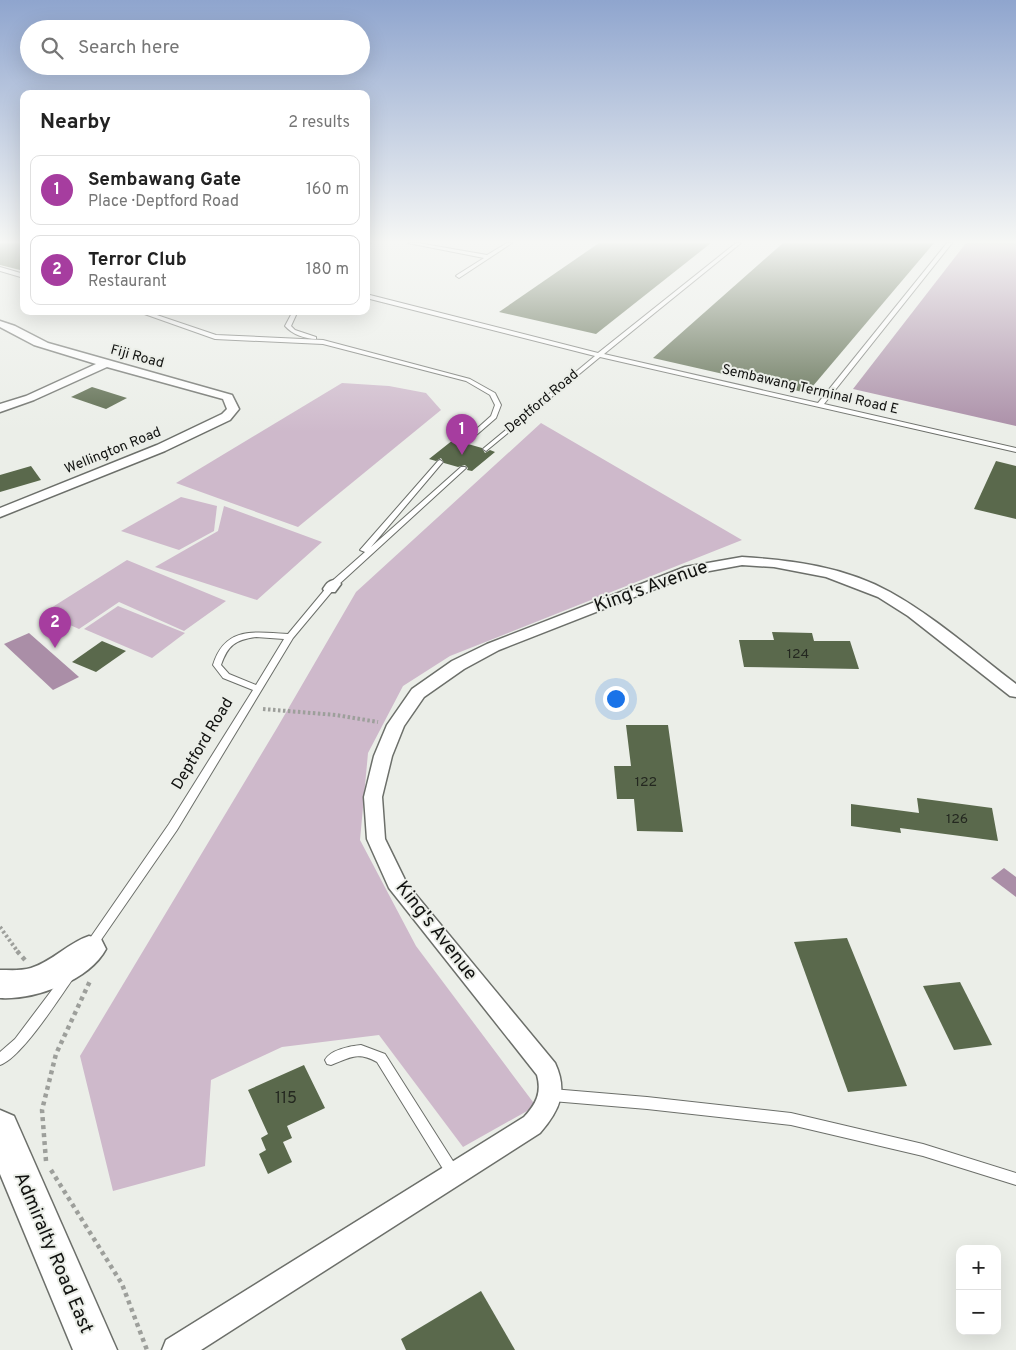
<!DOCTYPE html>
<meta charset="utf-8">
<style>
body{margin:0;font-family:Overpass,sans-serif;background:#f6f6f6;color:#222}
.controls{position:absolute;right:15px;bottom:15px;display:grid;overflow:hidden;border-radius:10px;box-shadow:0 5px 20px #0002}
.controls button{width:45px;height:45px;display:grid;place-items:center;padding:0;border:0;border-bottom:1px solid #e0e0e0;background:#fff;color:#222;font:25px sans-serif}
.you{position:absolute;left:615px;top:698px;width:18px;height:18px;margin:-12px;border:4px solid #fff;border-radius:50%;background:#1a73e8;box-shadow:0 0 0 8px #1a73e833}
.badge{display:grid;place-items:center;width:32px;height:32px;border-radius:50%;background:#a63d9f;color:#fff;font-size:16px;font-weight:700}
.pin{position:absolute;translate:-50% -41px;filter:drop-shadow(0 1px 2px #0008)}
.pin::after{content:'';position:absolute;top:26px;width:18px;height:15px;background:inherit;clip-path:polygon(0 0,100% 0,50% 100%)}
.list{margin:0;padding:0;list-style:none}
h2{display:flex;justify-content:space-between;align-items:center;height:65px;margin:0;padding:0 20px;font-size:21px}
h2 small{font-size:16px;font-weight:400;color:#767676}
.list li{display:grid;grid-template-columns:32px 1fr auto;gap:15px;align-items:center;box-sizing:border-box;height:70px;margin:0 10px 10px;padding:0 10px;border:1px solid #e0e0e0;border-radius:10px}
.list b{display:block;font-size:19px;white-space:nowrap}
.list p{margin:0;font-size:16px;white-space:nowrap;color:#767676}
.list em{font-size:16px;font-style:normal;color:#767676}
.icon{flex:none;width:28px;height:28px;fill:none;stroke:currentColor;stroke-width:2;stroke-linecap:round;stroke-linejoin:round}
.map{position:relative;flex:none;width:1016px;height:1350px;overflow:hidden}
.search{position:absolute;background:#fff;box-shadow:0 5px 20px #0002;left:20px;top:20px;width:350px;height:55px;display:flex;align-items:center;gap:12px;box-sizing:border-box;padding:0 18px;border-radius:28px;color:#767676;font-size:19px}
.panel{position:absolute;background:#fff;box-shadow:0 5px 20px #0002;left:20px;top:90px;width:350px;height:225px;border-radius:10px}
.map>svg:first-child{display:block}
.green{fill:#ceb9cb}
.water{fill:#aa8ea7}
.building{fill:#5a694c}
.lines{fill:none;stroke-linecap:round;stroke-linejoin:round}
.lane-casing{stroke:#6c6f6a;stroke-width:2}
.street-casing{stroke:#6c6f6a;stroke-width:3}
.primary-casing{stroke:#6c6f6a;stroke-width:3}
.path-far1{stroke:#9d9f9b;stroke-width:4;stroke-dasharray:2.5 2.5;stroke-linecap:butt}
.path{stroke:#9d9f9b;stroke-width:4.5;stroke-dasharray:4 4;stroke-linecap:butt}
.lane{fill:#fff;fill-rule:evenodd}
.street{fill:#fff;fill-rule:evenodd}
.primary{fill:#fff;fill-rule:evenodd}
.labels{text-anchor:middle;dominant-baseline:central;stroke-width:4;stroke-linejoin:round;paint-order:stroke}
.far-street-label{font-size:14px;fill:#121311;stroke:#ebeee8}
.number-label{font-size:14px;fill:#242820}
.street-label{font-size:16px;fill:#121311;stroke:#ebeee8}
.near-number-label{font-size:16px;fill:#242820}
.near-street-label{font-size:19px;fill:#121311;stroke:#ebeee8}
</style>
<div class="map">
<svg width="1016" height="1350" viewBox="0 0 1016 1350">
<rect width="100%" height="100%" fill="#ebeee8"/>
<g class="green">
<path d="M342 383 389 386 426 393 441 410 298 527 176 483Z"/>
<path d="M541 423 742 540 450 656 403 686 368 753 360 840 416 946 536 1106 463 1147 379 1035 282 1047 211 1080 205 1166 113 1191 80 1056 277 728 356 592Z"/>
<path d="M181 497 217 506 214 531 179 550 121 531Z"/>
<path d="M224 506 322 542 257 600 155 567 218 531Z"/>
<path d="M127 560 226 601 184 631 119 602 79 629 43 613Z"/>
<path d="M118 606 185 633 152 658 84 629Z"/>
</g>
<g class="water">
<path d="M966 243H1016V426L853 389Z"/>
<path d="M29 633 79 677 53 690 4 644Z"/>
<path d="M1004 868 1016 877V897L991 878Z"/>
</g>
<g class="building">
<path d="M0 243H24V271L0 265Z"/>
<path d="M599 243H711L596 334 499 312Z"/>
<path d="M783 243H934L807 393 653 358Z"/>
<path d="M92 387 127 398 106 409 71 397Z"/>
<path d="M453 440 460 442 462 446 468 444 482 448 485 453 490 450 495 452 472 471 467 470 468 468 465 465 458 467 444 463 441 458 436 461 429 459Z"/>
<path d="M996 461 1016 466V519L974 509Z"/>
<path d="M31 466 41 480 0 492V475Z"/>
<path d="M772 632 812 633 814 641H850L859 669 744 667 739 640H774Z"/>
<path d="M102 641 126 651 96 672 72 662Z"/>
<path d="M626 725H668L683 832 637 831 634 799H617L614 766H631Z"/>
<path d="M917 798 992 808 998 841 900 828 901 833 851 826V804L919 813Z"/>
<path d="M847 938 907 1086 848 1092 794 942Z"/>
<path d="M960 982 992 1045 954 1050 923 986Z"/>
<path d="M304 1065 325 1108 287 1126 292 1138 283 1142 292 1162 268 1174 259 1154 266 1150 261 1138 268 1134 248 1090Z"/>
<path d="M481 1291 515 1350H406L401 1339Z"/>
</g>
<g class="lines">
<defs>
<g id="lane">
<path d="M366 243H371L366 245Z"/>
<path d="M408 243H418L487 255 507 243H512L459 278 456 276 457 275 484 258Z"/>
<path d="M736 243H741L604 354 818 403 947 243H952L824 404 1016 448V452L600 357 486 451 483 449 484 448 595 356 366 298V294L598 353Z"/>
<path d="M0 267 24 274V278L0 271Z"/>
<path d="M136 311H145L216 335 323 340 470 379 495 393 501 405 496 418 466 444H462V442L491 416 495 405 490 395 466 381 323 344 215 339Z"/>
<path d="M293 311H299L296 315 291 326 295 330 316 337V339C305 339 292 334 285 326Z"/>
<path d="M440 460 443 462 442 463 371 547 461 467H465L466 468 337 586H331L330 584 331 582 365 552 360 550 438 461Z"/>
<path d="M327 587H333L334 589 293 638 177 830 94 950 90 951 86 950 84 947 86 944 169 824 253 690 223 678 213 665C225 626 254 632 288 634ZM256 637 284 639 256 685 229 674 221 665C228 645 235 640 256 637Z"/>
<path d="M68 972 72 974 74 977 72 980C58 1000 21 1058 0 1065V1052L15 1039 64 974Z"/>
<path d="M361 1045 385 1054 458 1169 460 1173 458 1177 453 1179 448 1177 377 1062C357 1051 350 1058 331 1065L327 1064 325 1060C330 1050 350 1046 361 1045Z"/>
<path d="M552 1089 647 1097 791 1113 923 1144 1016 1173V1185L923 1156 791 1125 647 1109 552 1101 548 1099 546 1095 548 1091Z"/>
</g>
<g id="street">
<path d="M0 321 15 326 48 343 232 395 239 409 230 420 165 451 0 517V508L157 445 222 414 227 409 223 399 107 367 34 400 0 412V404L26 396 96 364 34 345 0 327Z"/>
<path d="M742 557C792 560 845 567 890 592 935 617 975 653 1016 684V697L1010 696 908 616 878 597 826 577 774 567 742 565 693 574 499 650 464 669 424 697 404 726 392 756 382 797 385 839 407 884 555 1063C568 1091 560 1110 540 1133L201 1350H162L166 1340 524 1117C536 1104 542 1093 537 1075L389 888 367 839 364 797 374 756 387 725 412 689 452 661 487 644 685 567Z"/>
<path d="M334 580 339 581 341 584 335 592H325L323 589C326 584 328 581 334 580Z"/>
</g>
<g id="primary">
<path d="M89 936 101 939 106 949C89 981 34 1000 0 998V970C10 970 21 971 31 968 53 961 68 943 89 936Z"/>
<path d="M0 1110 14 1116 117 1350H73L0 1174Z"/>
</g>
</defs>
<use href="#lane" class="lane-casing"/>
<use href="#street" class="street-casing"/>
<use href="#primary" class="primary-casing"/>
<g class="path-far1">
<path d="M263 709 336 715 378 722"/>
<path d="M0 927 18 952"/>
</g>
<g class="path">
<path d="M17 951 25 960"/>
<path d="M46 1161 42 1110 56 1054 90 981"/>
<path d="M51 1170 122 1284 147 1350"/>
</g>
<use href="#lane" class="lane"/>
<use href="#street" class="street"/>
<use href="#primary" class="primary"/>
</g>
<linearGradient id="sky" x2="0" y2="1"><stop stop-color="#8fa5ce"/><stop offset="0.56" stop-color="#f6f7f5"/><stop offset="1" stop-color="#f6f7f5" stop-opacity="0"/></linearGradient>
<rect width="1016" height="432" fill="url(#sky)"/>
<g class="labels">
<g class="far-street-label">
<text transform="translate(137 357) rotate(15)">Fiji Road</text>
<text transform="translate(810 390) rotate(13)">Sembawang Terminal Road E</text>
<text transform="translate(542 402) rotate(-40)">Deptford Road</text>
<text transform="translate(113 451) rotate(-22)">Wellington Road</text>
</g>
<g class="number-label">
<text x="798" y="654">124</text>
<text x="646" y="782">122</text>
<text x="957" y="819">126</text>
</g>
<g class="street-label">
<text transform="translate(203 744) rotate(-59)">Deptford Road</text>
</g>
<g class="near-number-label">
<text x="286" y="1099">115</text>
</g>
<g class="near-street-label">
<text transform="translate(651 587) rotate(-20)">King's Avenue</text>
<text transform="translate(436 931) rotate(52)">King's Avenue</text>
<text transform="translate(53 1253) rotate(67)">Admiralty Road East</text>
</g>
</g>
</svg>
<div class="controls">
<button>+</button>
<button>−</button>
</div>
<div class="you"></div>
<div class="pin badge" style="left:462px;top:455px">1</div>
<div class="pin badge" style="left:55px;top:648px">2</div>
<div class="search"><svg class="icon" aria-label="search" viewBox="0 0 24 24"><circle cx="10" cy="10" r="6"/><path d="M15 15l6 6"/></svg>Search here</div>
<section class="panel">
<h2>Nearby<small>2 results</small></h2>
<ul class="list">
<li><span class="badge">1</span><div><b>Sembawang Gate</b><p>Place · Deptford Road</p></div><em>160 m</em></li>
<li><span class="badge">2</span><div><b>Terror Club</b><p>Restaurant</p></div><em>180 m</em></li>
</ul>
</section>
</div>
